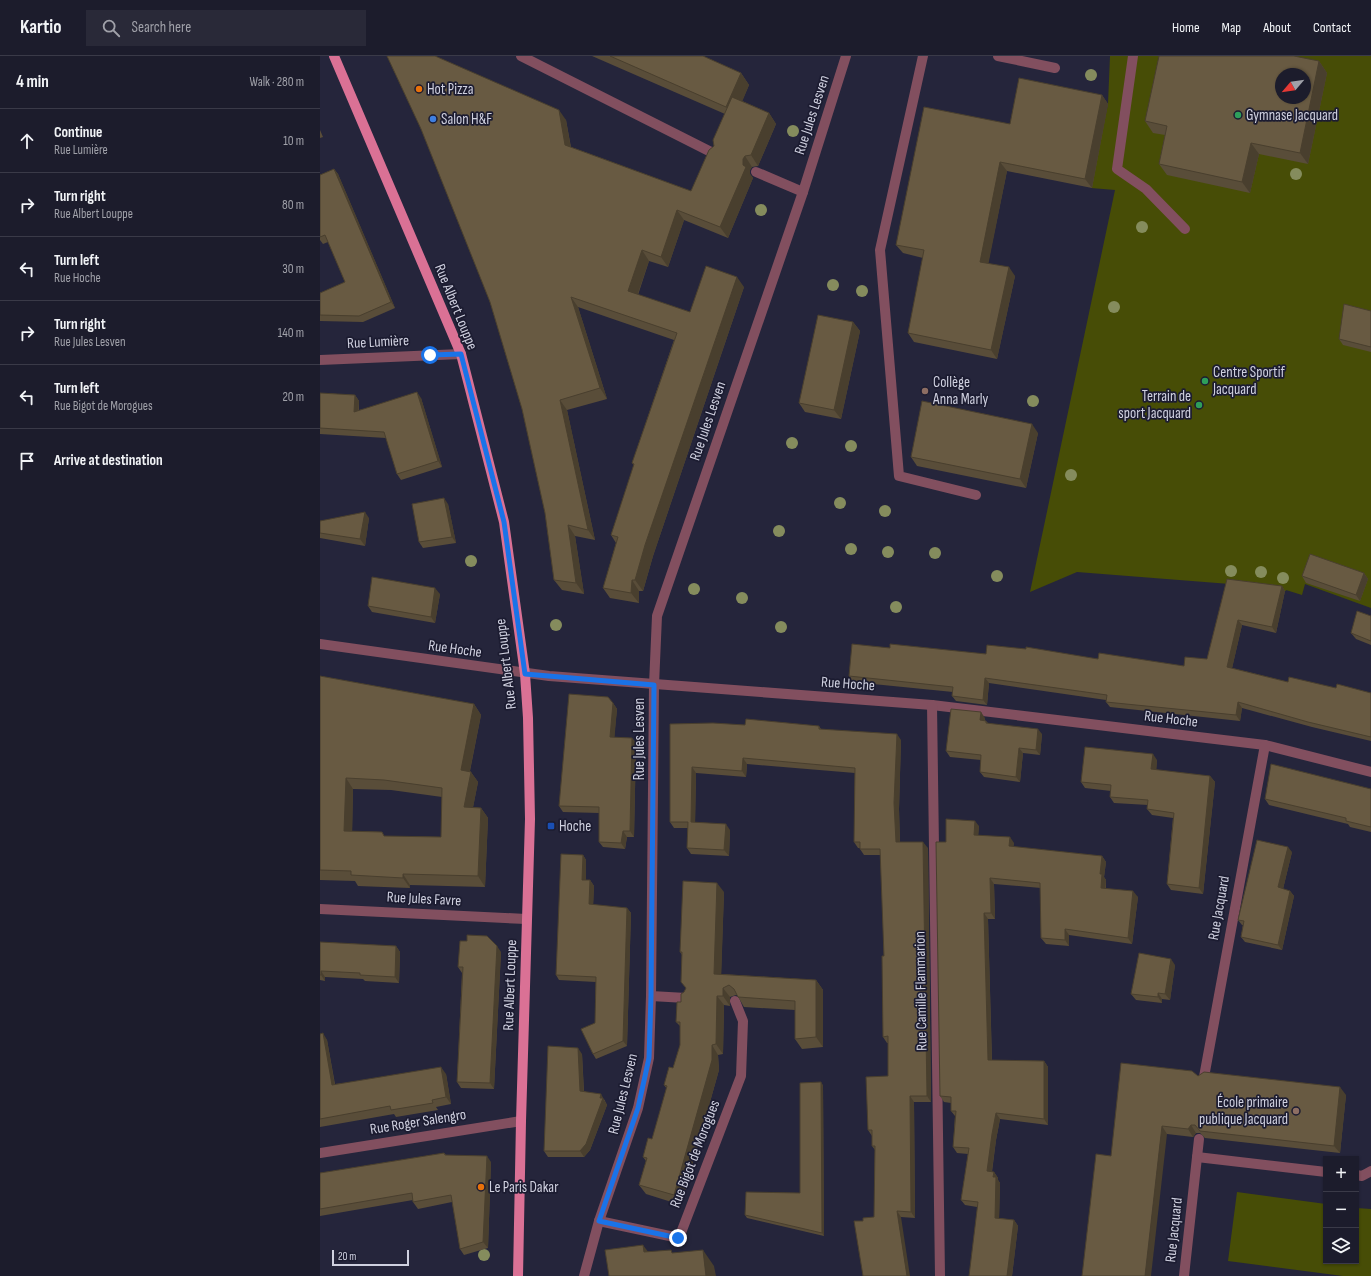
<!DOCTYPE html>
<meta charset="utf-8">
<style>
body{margin:0;font-family:"Sofia Sans Condensed",sans-serif;background:#292938;color:#f1f3f6}
.controls{position:absolute;right:12px;bottom:12px;display:grid;overflow:hidden;border-radius:0px;box-shadow:0 1px 3px #0004}
.controls button{width:36px;height:36px;display:grid;place-items:center;padding:0;border:0;border-bottom:1px solid #3a3a48;background:#1c1c2c;color:#f1f3f6;font:20px sans-serif}
.compass{position:absolute;left:955px;top:12px;width:36px;height:36px;border-radius:50%;background:#1c1c2c;box-shadow:0 1px 3px #0004;rotate:241deg}
.scale{position:absolute;left:12px;bottom:10px;width:77px;box-sizing:border-box;padding-left:4px;border:2px solid #d0d1e0;border-top:0;font-size:11px;line-height:14px;white-space:nowrap;color:#d0d1e0;-webkit-text-stroke:3px #1c1c31;paint-order:stroke}
.stop{position:absolute;width:12px;height:12px;margin:-9px;border:3px solid #1a73e8;border-radius:50%;background:#fff}
.stop.end{background:#1a73e8;border-color:#fff;box-shadow:0 1px 4px #0008}
.list{margin:0;padding:0;list-style:none}
h2{display:flex;justify-content:space-between;align-items:center;height:52px;margin:0;padding:0 16px;font-size:17px}
h2 small{font-size:13px;font-weight:400;color:#a0a1a9}
.list li{display:grid;grid-template-columns:26px 1fr auto;gap:12px;align-items:center;box-sizing:border-box;height:64px;padding:0 16px;border-top:1px solid #3a3a48}
.list b{display:block;font-size:15px;white-space:nowrap}
.list p{margin:0;font-size:13px;white-space:nowrap;color:#a0a1a9}
.list em{font-size:13px;font-style:normal;color:#a0a1a9}
.icon{flex:none;width:22px;height:22px;fill:none;stroke:currentColor;stroke-width:2;stroke-linecap:round;stroke-linejoin:round}
.map{position:relative;flex:none;width:1051px;height:1220px;overflow:hidden}
header{display:flex;align-items:center;gap:24px;box-sizing:border-box;height:56px;padding:0 20px;background:#1c1c2c;border-bottom:1px solid #3a3a48}
header strong{font-size:19px}
nav{display:flex;gap:22px;margin-inline-start:auto;font-size:14px}
.search{width:280px;height:36px;background:#292938;display:flex;align-items:center;gap:10px;box-sizing:border-box;padding:0 14px;border-radius:0px;color:#a0a1a9;font-size:15px}
main{display:flex}
aside{flex:1;background:#1c1c2c}
.map>svg:first-child{display:block}
.green{fill:#474d06;fill-rule:evenodd}
.lines{fill:none;stroke-linecap:round;stroke-linejoin:round}
.minor{stroke:#824f5f;stroke-width:10}
.major{stroke:#da7195;stroke-width:10}
.tree{fill:#858c5d}
.wall{fill:#594d39;fill-rule:evenodd}
.shaded-wall{fill:#493f2e}
.building{fill:#685a42;stroke:#493f2e;fill-rule:evenodd}
.route{stroke:#1a73e8;stroke-width:5}
.food-dot{fill:#e8710a;stroke:#1c1c31;stroke-width:1.5}
.leisure-dot{fill:#2e9e5b;stroke:#1c1c31;stroke-width:1.5}
.shop-dot{fill:#3f7fe0;stroke:#1c1c31;stroke-width:1.5}
.education-dot{fill:#8d6e63;stroke:#1c1c31;stroke-width:1.5}
.transit-dot{fill:#1a4fb4;stroke:#1c1c31;stroke-width:1.5}
.labels{text-anchor:middle;dominant-baseline:central;stroke-width:3.5;stroke-linejoin:round;paint-order:stroke}
.poi-label{font-size:15px;fill:#d0d1e0;stroke:#1c1c31;text-anchor:start}
.street-label{font-size:15px;fill:#d0d1e0;stroke:#1c1c31}
</style>
<header>
<strong>Kartio</strong>
<div class="search"><svg class="icon" aria-label="search" viewBox="0 0 24 24"><circle cx="10" cy="10" r="6"/><path d="M15 15l6 6"/></svg>Search here</div>
<nav><a>Home</a><a>Map</a><a>About</a><a>Contact</a></nav>
</header>
<main>
<aside>
<h2>4 min<small>Walk · 280 m</small></h2>
<ul class="list">
<li><svg class="icon" aria-label="ahead" viewBox="0 0 24 24"><path d="M12 20V5M6 11l6-6 6 6"/></svg><div><b>Continue</b><p>Rue Lumière</p></div><em>10 m</em></li>
<li><svg class="icon" aria-label="right" viewBox="0 0 24 24"><path d="M7 20v-9h11M14 6l5 5-5 5"/></svg><div><b>Turn right</b><p>Rue Albert Louppe</p></div><em>80 m</em></li>
<li><svg class="icon" aria-label="left" viewBox="0 0 24 24"><path d="M17 20v-9H6M10 6l-5 5 5 5"/></svg><div><b>Turn left</b><p>Rue Hoche</p></div><em>30 m</em></li>
<li><svg class="icon" aria-label="right" viewBox="0 0 24 24"><path d="M7 20v-9h11M14 6l5 5-5 5"/></svg><div><b>Turn right</b><p>Rue Jules Lesven</p></div><em>140 m</em></li>
<li><svg class="icon" aria-label="left" viewBox="0 0 24 24"><path d="M17 20v-9H6M10 6l-5 5 5 5"/></svg><div><b>Turn left</b><p>Rue Bigot de Morogues</p></div><em>20 m</em></li>
<li><svg class="icon" aria-label="arrive" viewBox="0 0 24 24"><path d="M6 21V4h12l-3 4 3 4H6"/></svg><div><b>Arrive at destination</b></div></li>
</ul>
</aside>
<div class="map">
<svg width="1051" height="1220" viewBox="0 0 1051 1220">
<rect width="100%" height="100%" fill="#25253b"/>
<g class="green">
<path d="M790 0H1051V552L985 528 982 539 966 534V535L910 528 757 516 710 536 795 134 771 132 788 48ZM961 18H985V42H961Z"/>
<path d="M917 1136 1006 1148V1205H1036V1152L1051 1153V1220H1023L908 1205Z"/>
</g>
<g class="lines">
<g class="minor">
<path d="M201 0 395 98"/>
<path d="M603 0 560 194 579 420 656 439"/>
<path d="M678 0 735 12"/>
<path d="M813 0 797 113 826 133 865 173"/>
<path d="M436 116 483 136"/>
<path d="M0 304 141 298"/>
<path d="M0 588 229 620 612 649 945 689 1051 716"/>
<path d="M612 649 620 1220"/>
<path d="M0 853 206 863"/>
<path d="M331 940 366 942"/>
<path d="M884 1021 945 689"/>
<path d="M0 1097 201 1065"/>
<path d="M877 1101 1006 1116"/>
<path d="M1036 1119 1042 1120 1051 1115"/>
<path d="M279 1165 359 1182 421 1020 423 965 415 945"/>
<path d="M264 1220 279 1165 318 1052 329 1002 331 940 334 629 337 560 483 136 526 0"/>
<path d="M864 1220 879 1083"/>
</g>
<path class="major" d="M14 0 141 298 184 466 205 618 208 662 210 763 201 1065 198 1220"/>
</g>
<g class="tree">
<circle cx="771" cy="19" r="6"/>
<circle cx="473" cy="75" r="6"/>
<circle cx="976" cy="118" r="6"/>
<circle cx="441" cy="154" r="6"/>
<circle cx="822" cy="171" r="6"/>
<circle cx="513" cy="229" r="6"/>
<circle cx="542" cy="235" r="6"/>
<circle cx="794" cy="251" r="6"/>
<circle cx="713" cy="345" r="6"/>
<circle cx="472" cy="387" r="6"/>
<circle cx="531" cy="390" r="6"/>
<circle cx="751" cy="419" r="6"/>
<circle cx="520" cy="447" r="6"/>
<circle cx="565" cy="455" r="6"/>
<circle cx="459" cy="475" r="6"/>
<circle cx="531" cy="493" r="6"/>
<circle cx="568" cy="496" r="6"/>
<circle cx="615" cy="497" r="6"/>
<circle cx="151" cy="505" r="6"/>
<circle cx="911" cy="515" r="6"/>
<circle cx="941" cy="516" r="6"/>
<circle cx="677" cy="520" r="6"/>
<circle cx="963" cy="522" r="6"/>
<circle cx="374" cy="533" r="6"/>
<circle cx="422" cy="542" r="6"/>
<circle cx="576" cy="551" r="6"/>
<circle cx="236" cy="569" r="6"/>
<circle cx="461" cy="571" r="6"/>
<circle cx="164" cy="1199" r="6"/>
</g>
<g class="wall">
<path d="M67 0H116L117 1 246 64 251 91 371 135 394 90 405 58 272 0H383L421 17 429 29 422 45 449 57 456 68 438 110 432 111 430 114V118L433 122 408 182 364 164 348 211 329 205 318 239 370 256 424 231 333 500 323 535H319V547L290 542 283 532 296 487 291 479 314 409 312 407 354 284 258 251 287 343 247 354 275 484 255 480 264 538 242 534 234 524 225 457 202 353 170 246 101 73Z"/>
<path d="M999 5 1007 17 988 108 939 98 930 137 847 119 839 108 845 79 833 77 825 65Z"/>
<path d="M782 39 788 48 772 132 687 115 668 207 695 220 677 303 594 286 588 277 603 202 583 197 576 189 690 68Z"/>
<path d="M0 74 3 81 0 82Z"/>
<path d="M14 113 18 118 75 252 43 266 0 265V237L25 226 8 186 3 188 0 184V119Z"/>
<path d="M1051 255V296L1023 289 1019 283Z"/>
<path d="M533 266 540 275 521 363 485 356 479 347Z"/>
<path d="M0 337 35 339 39 345V354L101 342 122 411 81 424 77 418 66 382 0 378Z"/>
<path d="M718 377 706 432 597 410 591 401Z"/>
<path d="M128 448 136 487 103 492 99 486Z"/>
<path d="M49 462 45 490 0 482V465Z"/>
<path d="M1044 517 1048 523 1040 545 986 527 982 520Z"/>
<path d="M907 523 962 530 965 535 956 577 922 569 912 612 968 626 1016 632 1051 637V685L992 671 922 652 920 665 790 651 786 646V644L669 627 667 649 636 645 632 640 633 636 533 626 529 620 570 592 666 598 778 603 864 610 887 603Z"/>
<path d="M120 538 115 567 52 556 48 550Z"/>
<path d="M1051 560V589L1036 583 1031 577Z"/>
<path d="M0 620 154 648 161 659 150 715 158 726 153 751 161 752 168 762 165 831 90 829V832L38 830 35 825 0 824ZM33 733 71 734 122 741 121 781 64 780 62 776 32 775Z"/>
<path d="M293 647 297 653 294 682H312L316 687 314 781H307L305 793 283 791 279 786V757L243 756 239 750Z"/>
<path d="M665 662V665H666L668 667 722 678 720 699 703 697 700 726 664 721 660 716 661 704 630 701 626 695Z"/>
<path d="M350 668 499 670 501 673 581 684 579 753 580 786 608 792 611 1046H594L595 1162 581 1161 543 1165 554 1161 555 1094 552 1090V1080L548 1074 568 1020V987H567L563 981 564 900 561 799H544L540 793V792H538L534 786 535 717 427 708 426 721 376 717 375 767 410 774 409 800 371 798 367 792 368 772H354L350 766Z"/>
<path d="M837 704 836 714 890 720 895 726 883 838 851 834 847 828 853 762 832 759 827 753 828 749 794 747 790 741 791 735 765 732 761 726Z"/>
<path d="M1051 733V776L1030 771 1028 768 949 749 945 743Z"/>
<path d="M659 770 658 779 694 787 693 791 782 800 786 806 784 821 786 824V833L818 841 812 888 749 879V890L726 888 721 882V832L674 828 675 863H668L672 1004 724 1005 728 1011V1069L680 1063 676 1084 672 1116H674L678 1122V1124L680 1127 679 1162 694 1164 698 1170 692 1220 657 1151 645 1149 641 1144 648 1098 637 1097 633 1091 635 1060 631 1055V1047L624 1046 620 1040 626 786Z"/>
<path d="M972 796 963 833 970 835 974 840 962 894 925 886 921 881 923 869H922L918 864Z"/>
<path d="M263 799 266 804V824H270L274 830 273 849 307 852 311 857 307 990 276 1003 273 998 275 967 276 926 239 924 236 919Z"/>
<path d="M404 836 401 918 496 924 503 934V991L482 993 475 983V954L424 951 417 939H416L410 941V950L404 949 403 998 398 999 399 1014 361 1149 326 1138 319 1129 326 1105 323 1101 332 1083 347 1033 344 1029 353 1012 360 989V970L356 966 361 946 366 933 362 899 360 896Z"/>
<path d="M147 885 181 896 174 1033 141 1032 137 1026 142 917 138 911Z"/>
<path d="M0 886 76 890 80 896 79 927 45 925 43 923 5 921V925L0 924Z"/>
<path d="M855 909 850 944 842 943V947L816 944 811 938Z"/>
<path d="M0 978 7 984 15 1028 126 1018 131 1048 116 1051 118 1054 76 1061 74 1058 0 1071Z"/>
<path d="M262 998 264 1035 285 1044V1045L287 1049 270 1094 264 1101H228L224 1095Z"/>
<path d="M878 1020 1026 1039 1020 1097 885 1082 880 1077H876L873 1081 847 1078 791 1100Z"/>
<path d="M503 1029 504 1180 427 1162 425 1159 480 1137Z"/>
<path d="M124 1097 126 1099 171 1106 168 1192 144 1199 140 1193 132 1146 98 1153 93 1146V1144L0 1160V1117Z"/>
</g>
<g class="shaded-wall">
<path d="M999 5 1007 17 988 108 980 97Z"/>
<path d="M421 17 429 29 415 63 406 51Z"/>
<path d="M782 39 788 48 772 132 765 123Z"/>
<path d="M239 54 246 64 252 99 245 89Z"/>
<path d="M449 57 456 68 438 110 431 99Z"/>
<path d="M931 87 939 98 930 137 922 126Z"/>
<path d="M425 100 432 111 430 114V118L433 122 408 182 400 171 423 109V103Z"/>
<path d="M680 106 687 115 667 215 660 206Z"/>
<path d="M14 113 18 118 75 252 71 246Z"/>
<path d="M357 154 364 164 348 211 341 201Z"/>
<path d="M322 194 329 205 315 246 308 235Z"/>
<path d="M689 211 695 220 677 303 671 294Z"/>
<path d="M417 221 424 231 333 500 323 535 315 524 325 489Z"/>
<path d="M251 241 258 251 287 343 280 332Z"/>
<path d="M533 266 540 275 521 363 514 354Z"/>
<path d="M97 336 101 342 122 411 118 405Z"/>
<path d="M35 339 39 345 38 362 34 356Z"/>
<path d="M240 344 247 354 275 484 268 474Z"/>
<path d="M712 368 718 377 706 432 700 423Z"/>
<path d="M124 442 128 448 136 487 132 481Z"/>
<path d="M45 456 49 462 45 490 40 483Z"/>
<path d="M248 469 255 480 264 538 256 527Z"/>
<path d="M1044 517 1048 523 1040 545 1036 539Z"/>
<path d="M312 524 319 535V547L311 537Z"/>
<path d="M962 530 965 535 956 577 952 571Z"/>
<path d="M115 532 120 538 115 567 111 561Z"/>
<path d="M918 564 922 569 911 617 907 611Z"/>
<path d="M665 622 669 627 667 649 663 644Z"/>
<path d="M918 646 922 652 920 665 916 659Z"/>
<path d="M293 647 297 653 294 687 290 681Z"/>
<path d="M154 648 161 659 148 724 141 714Z"/>
<path d="M661 656 665 662 664 670 660 664Z"/>
<path d="M718 673 722 678 720 699 716 694Z"/>
<path d="M577 678 581 684 579 753 580 792 576 786 574 747Z"/>
<path d="M312 682 316 687 314 781 310 775Z"/>
<path d="M699 692 703 697 700 726 696 721Z"/>
<path d="M833 698 837 704 836 720 831 713Z"/>
<path d="M423 702 427 708 426 721 422 715Z"/>
<path d="M372 711 376 717 375 772 371 766Z"/>
<path d="M151 716 158 726 151 762 144 751Z"/>
<path d="M890 720 895 726 883 838 879 832Z"/>
<path d="M26 722 33 733 32 786 24 775Z"/>
<path d="M161 752 168 762 165 831 158 820Z"/>
<path d="M655 765 659 770 658 785 654 779Z"/>
<path d="M406 768 410 774 409 800 404 794Z"/>
<path d="M303 775 307 781 305 793 301 787Z"/>
<path d="M690 781 694 787 693 796 689 790Z"/>
<path d="M603 786 608 792 611 1046 607 1040Z"/>
<path d="M968 791 972 796 962 837 958 831Z"/>
<path d="M263 799 266 804V829L262 824Z"/>
<path d="M782 800 786 806 784 821 786 824 785 838 781 832 780 818Z"/>
<path d="M83 818 90 829V832L83 822Z"/>
<path d="M670 822 674 828 675 863 671 857Z"/>
<path d="M270 824 274 830 273 854 269 848Z"/>
<path d="M397 827 404 836 401 927 394 918Z"/>
<path d="M813 835 818 841 812 888 808 882Z"/>
<path d="M970 835 974 840 962 894 958 889Z"/>
<path d="M307 852 311 857 307 990 303 985Z"/>
<path d="M664 857 668 863 672 1010 668 1004Z"/>
<path d="M745 873 749 879V890L745 884Z"/>
<path d="M76 890 80 896 79 927 75 921Z"/>
<path d="M177 890 181 896 174 1033 170 1027Z"/>
<path d="M851 903 855 909 850 944 845 938Z"/>
<path d="M1 915 5 921V925L1 919Z"/>
<path d="M496 924 503 934V991L496 981Z"/>
<path d="M403 932 410 941V950L403 940Z"/>
<path d="M838 937 842 943V947L838 941Z"/>
<path d="M397 940 404 949 403 998 396 988Z"/>
<path d="M3 977 7 984 16 1036 12 1029Z"/>
<path d="M392 989 398 999 399 1014 361 1149 354 1139Z"/>
<path d="M258 992 262 998 264 1041 260 1035Z"/>
<path d="M724 1005 728 1011V1069L724 1063Z"/>
<path d="M121 1011 126 1018 131 1048 126 1041Z"/>
<path d="M501 1026 503 1029 504 1180 502 1177Z"/>
<path d="M1020 1031 1026 1039 1020 1097 1014 1090Z"/>
<path d="M281 1038 287 1049 270 1094 264 1101 260 1095 280 1042Z"/>
<path d="M590 1040 594 1046 595 1162 591 1156Z"/>
<path d="M676 1057 680 1063 676 1084 671 1121 667 1115 672 1078Z"/>
<path d="M871 1069 876 1077 873 1081 868 1073Z"/>
<path d="M842 1070 847 1078 831 1220H825Z"/>
<path d="M167 1100 171 1106 168 1192 163 1186Z"/>
<path d="M674 1116 678 1122V1124L680 1127 679 1168 675 1162 673 1121Z"/>
<path d="M577 1155 581 1161 590 1220H587Z"/>
<path d="M694 1164 698 1170 692 1220H687Z"/>
<path d="M323 1189 335 1205 324 1196Z"/>
<path d="M383 1194 394 1210 396 1220H386Z"/>
</g>
<g class="building">
<path d="M67 0H115L239 54 245 89 371 135 389 94 394 90 393 84 412 41 449 57 431 99 425 100 423 103V109L426 111 400 171 357 154 341 201 322 194 308 235 370 256 386 210 417 221 325 489 315 524H312L311 537 283 532 298 481 291 479 314 408 312 407 357 277 251 241 280 332 240 344 268 474 248 469 256 527 234 524 225 457 202 353 170 246 101 73Z"/>
<path d="M290 0H383L421 17 406 51Z"/>
<path d="M839 0H974L999 5 980 97 931 87 922 126 839 108 847 70 825 65ZM961 18H985V42H961Z"/>
<path d="M699 22 782 39 765 123 680 106 660 206 689 211 671 294 588 277 604 194 576 189 604 51 690 68Z"/>
<path d="M14 113 71 246 39 260 0 259V237L25 226 5 179 0 181V119Z"/>
<path d="M1024 248 1051 255V291L1019 283Z"/>
<path d="M498 259 533 266 514 354 479 347Z"/>
<path d="M97 336 118 405 77 418 64 376 0 372V337L35 339 34 356Z"/>
<path d="M602 345 712 368 700 423 591 401Z"/>
<path d="M124 442 132 481 99 486 92 448Z"/>
<path d="M45 456 40 483 0 477V465Z"/>
<path d="M990 498 1044 517 1036 539 982 520Z"/>
<path d="M52 521 115 532 111 561 48 550Z"/>
<path d="M907 523 962 530 952 571 918 564 907 611 968 626 969 621 1016 632 1017 628 1051 637V681L988 666 918 646 916 659 786 646 787 639 665 622 663 644 632 640 633 631 529 620 532 588 570 592V588L666 598 667 589 706 593V591L778 603 779 597 864 610 865 601 887 603Z"/>
<path d="M1037 555 1051 560V585L1031 577Z"/>
<path d="M0 620 154 648 141 714 151 716 144 751 161 752 158 820 83 818V822L31 819V815L0 814ZM26 722 64 724 122 732 121 781 64 780 62 776 24 775Z"/>
<path d="M249 638 288 641 293 647 290 681 312 682 310 775H303L301 787 279 786V751L239 750Z"/>
<path d="M631 653 661 656 660 664 666 665V667L718 673 716 694 699 692 696 721 660 716 661 699 626 695Z"/>
<path d="M426 663 499 670V673L577 678 574 747 576 786H603L607 1040H590L591 1156 577 1155 587 1220H543L534 1165H543V1162L554 1161 555 1090H552V1074H548L546 1021 568 1020V980L563 981 562 900H564L560 793H540V786H534L535 712 423 702 422 715 372 711 371 766 406 768 404 794 367 792 368 766H350V668L393 667 425 669Z"/>
<path d="M765 691 833 698 831 713 890 720 879 832 847 828 854 757 827 753 828 744 790 741 791 729 761 726Z"/>
<path d="M951 708 1051 733V771L1026 765V762L945 743Z"/>
<path d="M626 763 655 765 654 779 690 781 689 790 782 800 780 818H782L781 832 813 835 808 882 745 873V884L721 882 720 827 670 822 671 857H664L668 1004 724 1005V1063L676 1057 672 1078 667 1115 674 1116 673 1121H676L675 1162 694 1164 687 1220H649L658 1146 641 1144 649 1092 633 1091 636 1055H631V1041L620 1040 616 786H626Z"/>
<path d="M937 784 968 791 958 831 970 835 958 889 921 881 924 865 918 864Z"/>
<path d="M241 798 263 799 262 824H270L269 848 307 852 303 985 273 998 261 973 275 967 276 921 236 919Z"/>
<path d="M363 825 397 827 394 918 496 924V981L475 983V945L418 941 414 933 409 929 403 932V940H397L396 988 392 989V1004L354 1139 319 1129 327 1102 323 1101 328 1082 332 1083 347 1030 344 1029 349 1011 353 1012 360 989V966H356L357 946H361V938L364 936 366 932 361 926 362 896H360Z"/>
<path d="M147 879 167 880 177 890 170 1027 137 1026 143 911H138L140 885H147Z"/>
<path d="M0 886 76 890 75 921 40 919V917L1 915V919H0Z"/>
<path d="M819 897 851 903 845 938 838 937V941L811 938Z"/>
<path d="M3 977 12 1029 121 1011 126 1041 112 1044 113 1047 71 1054 70 1050 0 1063V978Z"/>
<path d="M228 990 258 992 260 1035 281 1038 280 1042H283L266 1088 260 1095H224Z"/>
<path d="M801 1007 872 1015 878 1020 884 1016 1020 1031 1014 1090 880 1075 875 1069H871L868 1073 842 1070 825 1220H762L776 1098 791 1100Z"/>
<path d="M501 1026 502 1177 425 1159 426 1136 480 1137V1027Z"/>
<path d="M124 1097 125 1099 167 1100 163 1186 140 1193 131 1139 93 1146 92 1137 0 1153V1117Z"/>
<path d="M323 1189 324 1196 351 1194 352 1197 383 1194 386 1220H289L285 1194Z"/>
</g>
<g class="lines">
<path class="route" d="M110 299 141 298 184 466 205 618 334 629 331 940 329 1002 318 1052 279 1165 358 1182"/>
</g>
<g class="food-dot">
<circle cx="99" cy="33" r="4"/>
<circle cx="161" cy="1131" r="4"/>
</g>
<g class="leisure-dot">
<circle cx="918" cy="59" r="4"/>
<circle cx="885" cy="325" r="4"/>
<circle cx="879" cy="349" r="4"/>
</g>
<circle class="shop-dot" cx="113" cy="63" r="4"/>
<g class="education-dot">
<circle cx="605" cy="335" r="4"/>
<circle cx="976" cy="1055" r="4"/>
</g>
<rect class="transit-dot" x="227" y="766" width="8" height="8" rx="2"/>
<g class="labels">
<g class="poi-label">
<text x="107" y="33">Hot Pizza</text>
<text x="926" y="59">Gymnase Jacquard</text>
<text x="121" y="63">Salon H&amp;F</text>
<text x="893" y="316">Centre Sportif<tspan x="893" dy="17">Jacquard</tspan></text>
<text x="613" y="326">Collège<tspan x="613" dy="17">Anna Marly</tspan></text>
<text x="871" y="340" text-anchor="end">Terrain de<tspan x="871" dy="17">sport Jacquard</tspan></text>
<text x="239" y="770">Hoche</text>
<text x="968" y="1046" text-anchor="end">École primaire<tspan x="968" dy="17">publique Jacquard</tspan></text>
<text x="169" y="1131">Le Paris Dakar</text>
</g>
<g class="street-label">
<text transform="translate(492 59) rotate(-72)">Rue Jules Lesven</text>
<text transform="translate(136 251) rotate(68)">Rue Albert Louppe</text>
<text transform="translate(58 286) rotate(-3)">Rue Lumière</text>
<text transform="translate(388 365) rotate(-71)">Rue Jules Lesven</text>
<text transform="translate(135 593) rotate(8)">Rue Hoche</text>
<text transform="translate(186 608) rotate(-97)">Rue Albert Louppe</text>
<text transform="translate(528 628) rotate(4)">Rue Hoche</text>
<text transform="translate(851 663) rotate(7)">Rue Hoche</text>
<text transform="translate(319 683) rotate(-90)">Rue Jules Lesven</text>
<text transform="translate(104 843) rotate(3)">Rue Jules Favre</text>
<text transform="translate(899 852) rotate(-80)">Rue Jacquard</text>
<text transform="translate(190 929) rotate(-88)">Rue Albert Louppe</text>
<text transform="translate(601 935) rotate(-91)">Rue Camille Flammarion</text>
<text transform="translate(303 1038) rotate(-76)">Rue Jules Lesven</text>
<text transform="translate(98 1066) rotate(-9)">Rue Roger Salengro</text>
<text transform="translate(375 1098) rotate(-69)">Rue Bigot de Morogues</text>
<text transform="translate(854 1174) rotate(-84)">Rue Jacquard</text>
</g>
</g>
</svg>
<div class="controls">
<button>+</button>
<button>−</button>
<button><svg class="icon" aria-label="layers" viewBox="0 0 24 24"><path d="M12 4l9 5-9 5-9-5zM3 14l9 5 9-5"/></svg></button>
</div>
<svg class="compass" viewBox="-18 -18 36 36"><path d="M0-13l5 13h-10z" fill="#e53935"/><path d="M0 13l5-13h-10z" fill="#a0a1a9"/></svg>
<div class="scale">20 m</div>
<div class="stop" style="left:110px;top:299px"></div>
<div class="stop end" style="left:358px;top:1182px"></div>
</div>
</main>
